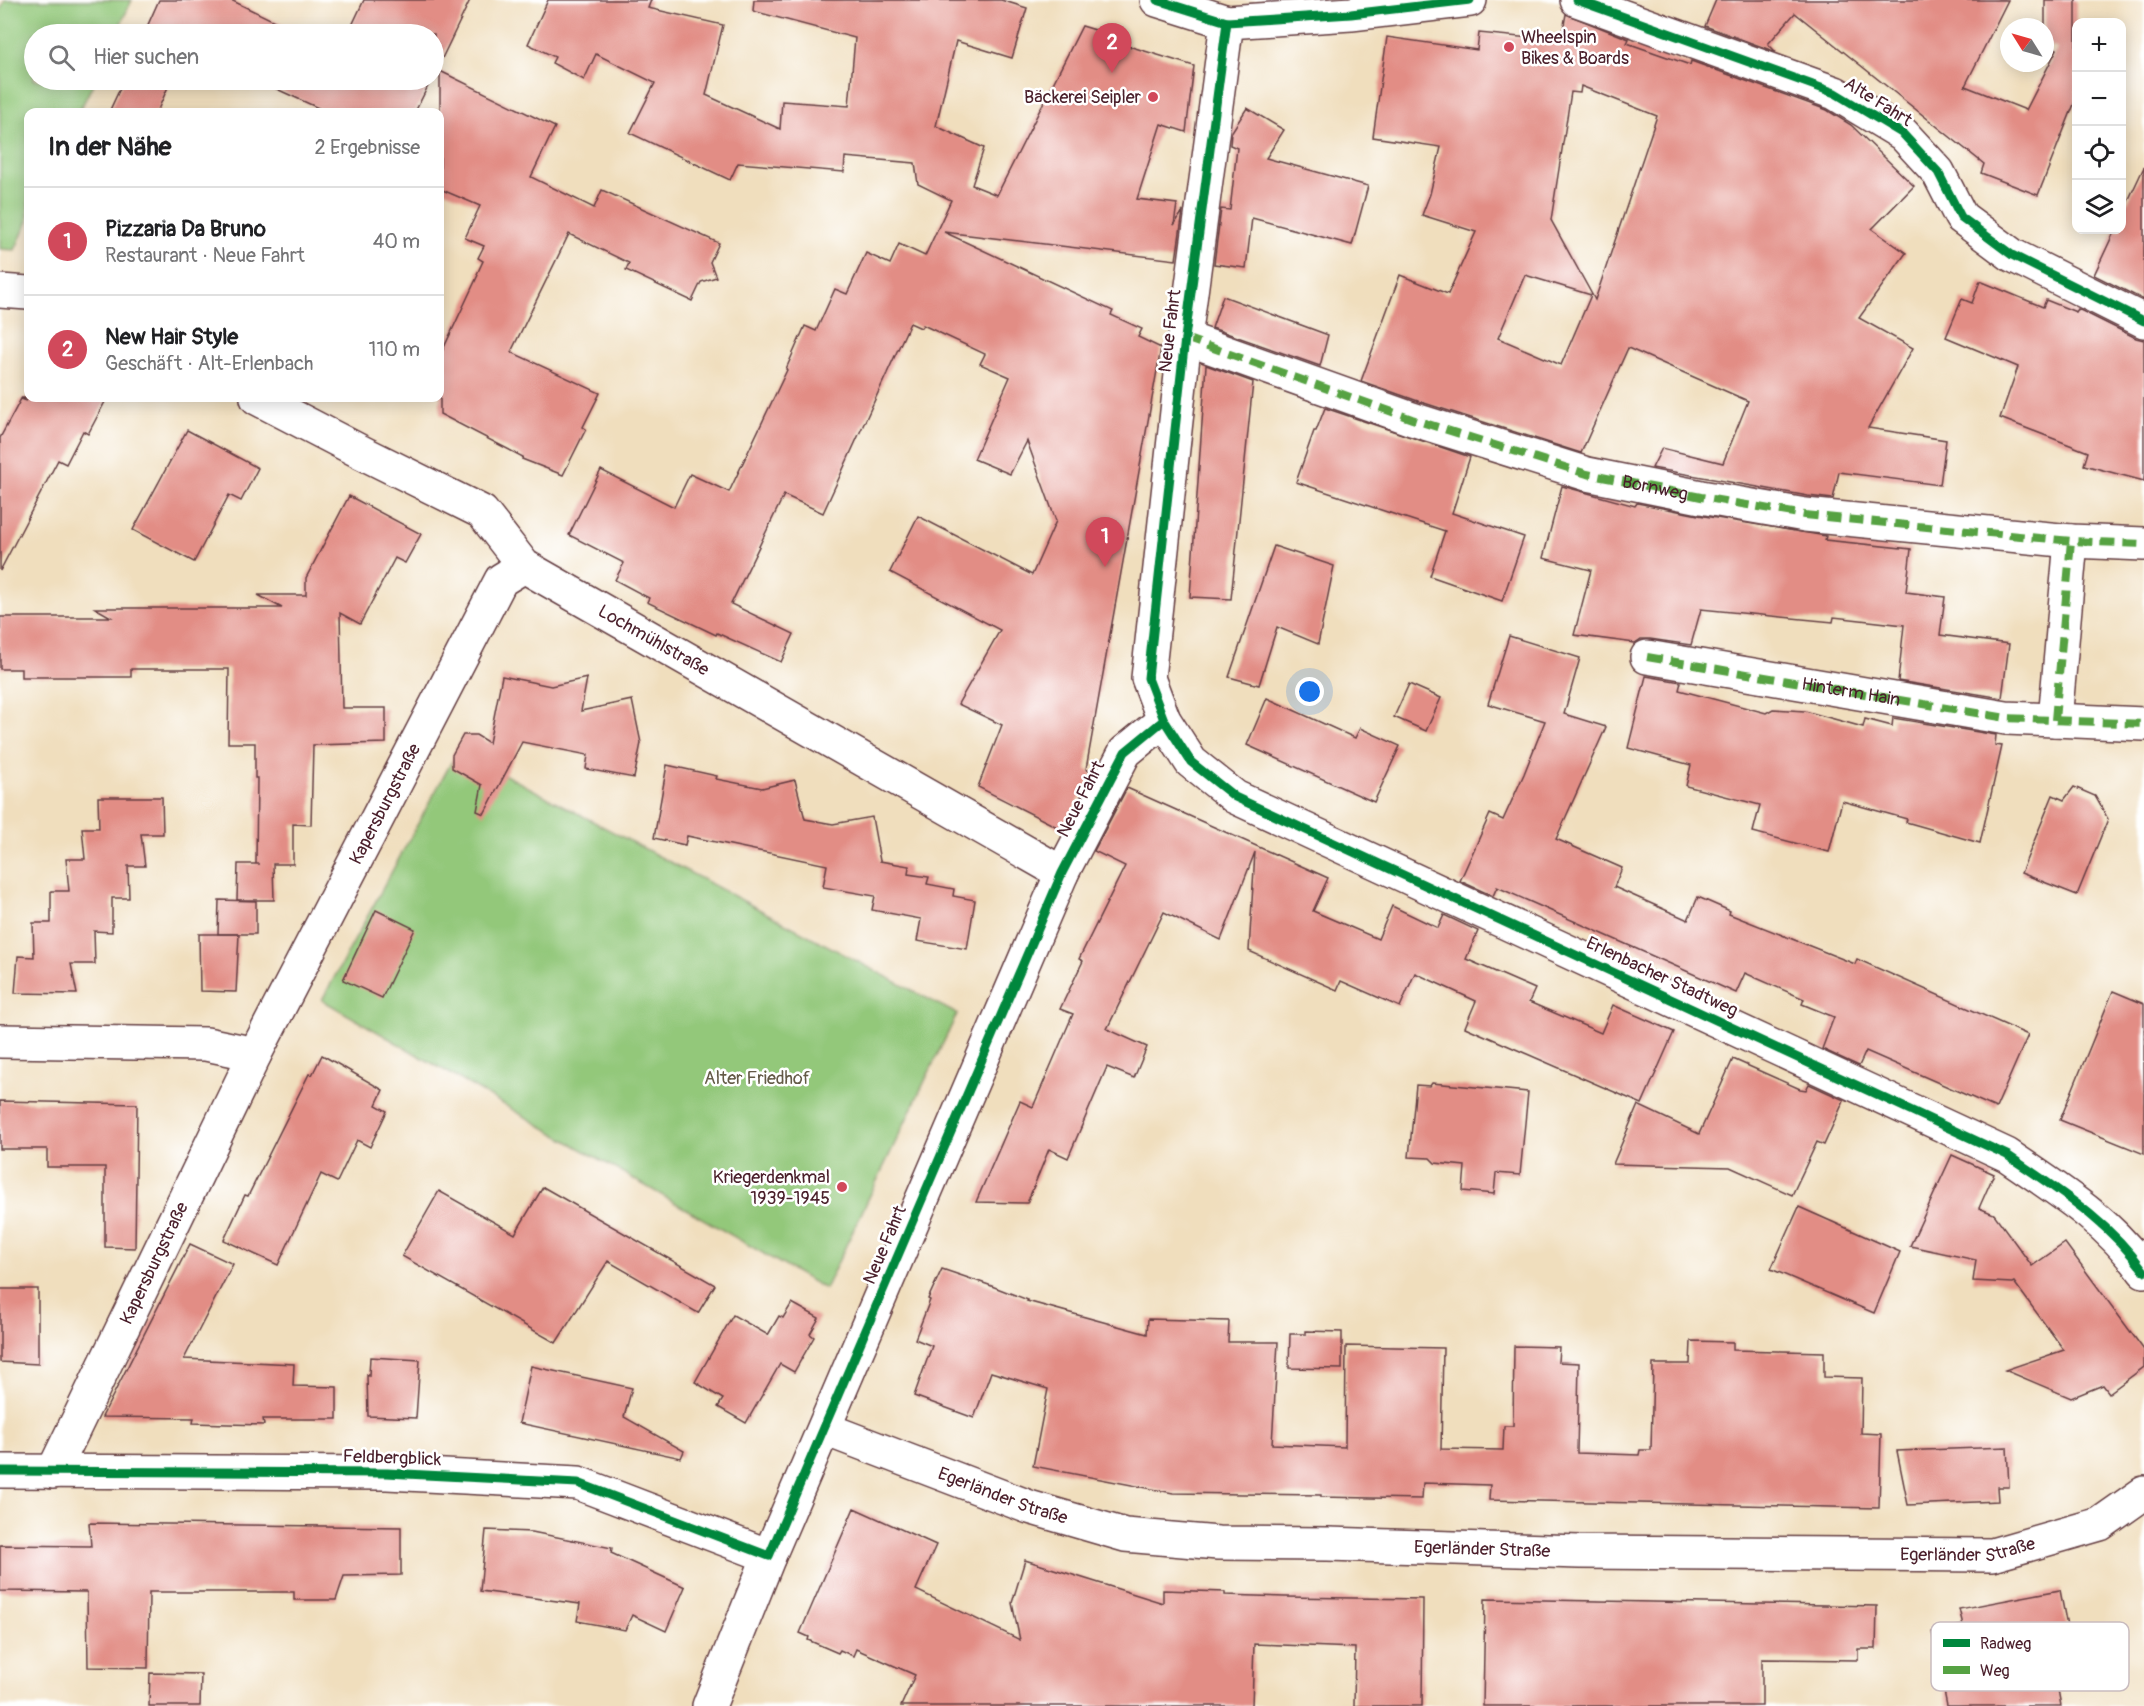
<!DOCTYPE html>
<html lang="de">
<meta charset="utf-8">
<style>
body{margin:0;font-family:Pangolin,sans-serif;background:#f6f6f6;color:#202124}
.controls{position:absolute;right:18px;top:18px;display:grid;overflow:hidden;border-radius:12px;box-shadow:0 3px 15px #0003}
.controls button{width:54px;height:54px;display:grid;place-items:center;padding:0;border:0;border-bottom:2px solid #e0e0e0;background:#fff;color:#202124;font:30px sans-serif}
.compass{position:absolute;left:2000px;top:18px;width:54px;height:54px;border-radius:50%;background:#fff;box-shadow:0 3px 15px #0003;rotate:307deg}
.you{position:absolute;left:1310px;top:692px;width:21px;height:21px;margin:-15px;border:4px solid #fff;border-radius:50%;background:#1a73e8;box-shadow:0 0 0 9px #1a73e833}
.badge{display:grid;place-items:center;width:39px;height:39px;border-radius:50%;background:#d1495b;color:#fff;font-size:20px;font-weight:700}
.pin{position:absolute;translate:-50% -50px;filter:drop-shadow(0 2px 3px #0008)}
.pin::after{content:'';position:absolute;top:32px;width:21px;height:18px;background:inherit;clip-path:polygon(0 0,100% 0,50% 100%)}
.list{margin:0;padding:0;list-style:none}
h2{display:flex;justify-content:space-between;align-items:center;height:78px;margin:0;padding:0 24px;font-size:26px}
h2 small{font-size:20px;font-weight:400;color:#757577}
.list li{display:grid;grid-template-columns:39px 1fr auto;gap:18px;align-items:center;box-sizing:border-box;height:108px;padding:0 24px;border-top:2px solid #e0e0e0}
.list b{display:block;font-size:22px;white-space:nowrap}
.list p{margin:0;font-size:20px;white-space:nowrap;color:#757577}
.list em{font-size:20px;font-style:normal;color:#757577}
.icon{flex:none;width:33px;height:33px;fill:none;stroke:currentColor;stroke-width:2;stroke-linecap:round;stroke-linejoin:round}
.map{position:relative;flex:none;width:2144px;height:1706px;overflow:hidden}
.search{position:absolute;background:#fff;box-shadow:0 3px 15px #0003;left:24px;top:24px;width:420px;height:66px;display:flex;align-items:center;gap:15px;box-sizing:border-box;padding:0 21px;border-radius:33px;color:#757577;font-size:22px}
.panel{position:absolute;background:#fff;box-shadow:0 3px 15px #0003;left:24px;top:108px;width:420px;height:294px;border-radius:12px}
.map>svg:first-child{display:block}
.green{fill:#93c87a;stroke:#6e7452;stroke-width:1.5}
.building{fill:#e28d85;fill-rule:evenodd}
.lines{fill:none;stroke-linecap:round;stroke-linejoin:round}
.minor-casing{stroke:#633c41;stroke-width:36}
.minor{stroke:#fff;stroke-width:33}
.quiet{stroke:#56a243;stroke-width:8;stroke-dasharray:15 8;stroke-linecap:butt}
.cycleway-casing{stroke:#fff;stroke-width:13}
.cycleway{stroke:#00873e;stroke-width:9}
.poi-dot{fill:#d1495b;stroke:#fff;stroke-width:2}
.labels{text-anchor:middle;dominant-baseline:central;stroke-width:5;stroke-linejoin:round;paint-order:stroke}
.poi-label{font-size:18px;fill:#4a1f2b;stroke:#fff;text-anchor:end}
.street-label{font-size:18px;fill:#4a1f2b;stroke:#fff}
.park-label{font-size:18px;fill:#645a47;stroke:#fff}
.key{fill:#fff;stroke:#c9bcbf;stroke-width:1.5}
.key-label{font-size:16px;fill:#4a1f2b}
</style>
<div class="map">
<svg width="2144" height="1706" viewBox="0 0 2144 1706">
<rect width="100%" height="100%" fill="#fff"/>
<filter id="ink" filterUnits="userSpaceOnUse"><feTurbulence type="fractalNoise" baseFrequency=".0167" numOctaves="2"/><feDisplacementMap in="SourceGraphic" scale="12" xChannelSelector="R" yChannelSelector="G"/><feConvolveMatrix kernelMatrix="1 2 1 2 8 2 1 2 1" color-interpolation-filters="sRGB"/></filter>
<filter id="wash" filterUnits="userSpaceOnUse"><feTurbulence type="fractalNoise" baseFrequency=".008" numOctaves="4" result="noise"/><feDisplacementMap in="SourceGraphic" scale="24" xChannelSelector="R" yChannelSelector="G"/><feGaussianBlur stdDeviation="1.35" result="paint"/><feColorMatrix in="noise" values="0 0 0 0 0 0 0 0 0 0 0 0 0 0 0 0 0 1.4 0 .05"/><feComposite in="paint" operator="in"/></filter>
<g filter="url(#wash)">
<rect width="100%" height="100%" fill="#f0debd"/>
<g class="green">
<path d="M5 0H132L116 34H34V80H95L79 112H28V221L15 250 0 249V11Z"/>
<path d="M458 750 957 1014 825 1289 322 1000Z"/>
</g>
<g id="blocks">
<g class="building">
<path d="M159 0H231L301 34H162L147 27Z"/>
<path d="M364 0H470L434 75V34H348Z"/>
<path d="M548 0H651L648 8 723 25 706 95 780 129 782 101 849 106 855 38 753 11 754 0H1001L1027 8 1012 58 956 41 936 126 984 148 972 185 997 195 1082 26 1115 36 1112 41 1194 66 1186 132 1161 124 1137 199 1177 204 1174 225 1183 211 1176 260 944 232 1113 311 1111 315 1142 329 1138 337 1161 348 1086 769 1093 773 1063 830 978 787 1002 725 958 704 1000 630 890 572 918 516 1032 575 1056 521 1027 441 1010 474 974 459 1010 377 980 364 985 354 923 325 921 328 910 323 823 513 784 495 731 604 794 634 781 662 717 633 716 635 647 602 649 598 615 580 624 563 569 535 601 470 674 507 690 474 729 492 787 370 786 369 805 326 816 331 835 289 847 294 866 253 890 264 899 244 925 256 951 200 918 184 915 163 845 157 844 172 738 163 730 180 630 133 655 83 596 54 584 80 552 63 555 57 528 44Z"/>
<path d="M1716 0H2008L1965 86 2026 110 2057 49 2045 43V0H2076V99L2038 195 1981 173 1984 164 1795 13 1768 44 1776 52 1705 26Z"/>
<path d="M1566 14 1629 39 1627 43 1690 65 1691 61 1827 110 1851 125 1914 186 1872 229 1906 253 1859 318 1913 348 1868 428 1946 440 1940 485 1839 472 1833 499 1808 496 1652 468 1662 448 1723 463 1748 401 1628 348 1581 453 1418 401 1361 381 1400 275 1448 294 1476 232 1422 215 1430 194 1441 147 1373 137 1387 37 1477 50 1479 33 1561 41ZM1581 86 1657 116 1595 300 1551 220 1571 92 1580 93ZM1525 275 1591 295 1561 365 1498 338Z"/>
<path d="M440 71 555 127 531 177 594 208 602 190 719 243 710 262 716 277 701 282 692 301 626 270 629 263 569 234 511 352 600 393 583 427 586 429 563 475 522 459 523 457 440 414V356L478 275 477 274 483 261 478 258 484 246 465 238 480 206 440 189Z"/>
<path d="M124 80H171L157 112H109Z"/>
<path d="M257 80H431L415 112H327Z"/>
<path d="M1247 108 1284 130 1266 158 1368 186 1352 245 1252 218 1246 268 1214 264 1221 209 1230 210 1237 148 1230 145 1231 133Z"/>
<path d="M2144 167V300L2094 275 2115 230H2121V216Z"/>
<path d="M1980 281 2043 307 2046 300 2076 312 2078 309 2136 338 2144 340V481L2084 465 2088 452 2000 418 2018 367 1946 337 1962 299 1972 303Z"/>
<path d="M1223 296 1328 335 1320 366 1212 328Z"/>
<path d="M1206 365 1253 382 1231 599 1190 597Z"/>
<path d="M21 398H107L88 434 83 431 66 464 58 460 0 571V438L21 399 27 401Z"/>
<path d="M1325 408 1470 457 1452 513 1524 537 1502 601 1430 576 1445 531 1296 482 1314 431H1316Z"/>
<path d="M187 430 258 468 241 501 229 495 194 562 133 530Z"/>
<path d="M1562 486 1635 506 1637 503 1698 515 1826 536 1825 540 1911 549 1906 592 1945 597 1940 635 2009 644 2002 698 1898 681 1904 625 1834 617 1833 622 1701 609 1691 645 1650 639H1641L1635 643 1574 635 1591 570 1543 558Z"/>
<path d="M349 496 421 534 405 563 395 558 360 624 340 613 342 708H386V743L313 745 311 825 293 824V864H273L274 900H237L238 864H260H256L257 778H255V743H228L229 669H131V677H21V669H0V617H111L95 608H282L258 595H306V578Z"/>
<path d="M1274 546 1334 566 1318 644 1277 627 1259 685 1229 677Z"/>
<path d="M1509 636 1580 658 1564 714 1606 727 1556 839 1622 868 1614 887 1688 920 1698 897 1730 911 1729 914 1855 964 1857 959 2028 1035 1996 1108 1866 1051 1859 1066 1822 1049 1834 1017 1802 1004 1804 999 1745 973 1736 993 1497 887 1493 896 1460 881 1490 814 1503 820 1524 774 1545 721 1488 704Z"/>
<path d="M502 676 551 686 587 678 581 711 632 700 641 743 634 778 586 769 588 755 522 742 484 814 477 811 482 785 452 768V755L463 735H476L489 743Z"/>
<path d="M1646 676 1681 682 1679 690 1766 713 1773 709 1805 711 1863 727 1865 719 1892 726 1893 718 1996 735 1995 745 2002 746 1980 843 1906 822 1907 819 1842 801 1829 852 1753 832 1760 805 1686 786 1691 765 1628 748Z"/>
<path d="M1409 684 1441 698 1426 731 1394 717Z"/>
<path d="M1267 698 1355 738 1360 728 1400 746 1374 802 1247 745Z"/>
<path d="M667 765 717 776 716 779 762 788 795 780 805 819 833 824 872 817 880 861 909 866 908 874 929 877 927 884 954 889 953 896 975 900 967 949 917 941 921 919 872 910 875 896 823 887 827 865 687 836 685 845 654 838Z"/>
<path d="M2074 787 2095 796 2108 819 2077 895 2021 873 2053 795 2064 800Z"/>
<path d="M1127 788 1328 878 1313 911 1378 939 1392 906 1438 928 1444 915 1478 931 1466 959 1535 989 1529 1002 1601 1033 1613 1005 1674 1032 1642 1104 1465 1027 1476 1001 1415 973 1400 1007 1341 981 1337 990 1249 951 1255 852 1221 940 1164 912 1107 1029 1147 1047 1134 1078 1107 1067 1068 1158 1049 1149 1027 1203 976 1202 1020 1101 1033 1107 1073 1014 1060 1009 1083 961 1079 959 1125 866 1094 851Z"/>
<path d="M98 797H162L163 834H141L145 866H128L129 898H112V932L94 931 95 964H71L77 994 15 993 18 956 34 957 33 923H51V891H69L66 859H85L82 828H99Z"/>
<path d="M219 900 256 901V934H218Z"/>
<path d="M376 910 415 929 382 998 343 980Z"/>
<path d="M199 934H239L236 992 200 991Z"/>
<path d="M2113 991 2144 1004V1154L2060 1120Z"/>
<path d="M322 1055 383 1090 376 1105 387 1111 370 1147 357 1140 337 1182 321 1174 278 1265 224 1240 245 1195 248 1196 309 1074 312 1075Z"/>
<path d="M1733 1059 1800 1089 1806 1090 1809 1084 1844 1100 1824 1145 1817 1142 1792 1195 1730 1167 1613 1164 1638 1105 1699 1134Z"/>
<path d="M1432 1083 1528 1092 1520 1175 1496 1173 1494 1194 1463 1191 1465 1166 1435 1163 1430 1158 1409 1157 1416 1085 1430 1086Z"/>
<path d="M0 1101 137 1104 135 1248 105 1247V1167H47V1149H0Z"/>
<path d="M1952 1155 1994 1174 1979 1208 1994 1214 2032 1266 2065 1243 2144 1350V1367L2109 1393 2103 1385 2071 1398 2005 1370 2064 1350 2014 1282 2012 1283 1973 1281 1976 1260 1910 1246Z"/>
<path d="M543 1187 715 1285 698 1313 608 1261 556 1343 402 1256 439 1191 515 1234Z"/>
<path d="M1799 1207 1900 1252 1874 1313 1771 1269Z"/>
<path d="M190 1244 233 1264 184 1359 294 1364 293 1386 337 1387V1419H263L264 1425 193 1423 194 1418 102 1417Z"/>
<path d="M942 1269 989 1285 1028 1300 1027 1301 1147 1334 1148 1319 1229 1321 1228 1342H1278L1272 1444 1345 1447 1346 1346 1443 1348 1441 1449 1503 1450 1504 1426H1513L1514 1346 1559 1347 1558 1362 1579 1363 1577 1453 1639 1455 1640 1450H1651L1653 1364H1690L1691 1341 1733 1342V1350L1824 1352V1377L1862 1378 1861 1433 1881 1434 1879 1508 1489 1500 1490 1485 1423 1483 1422 1499 1321 1497V1495L1173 1493 1033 1466 1048 1389 991 1372 974 1418 914 1396 932 1346 915 1339 930 1300 928 1299Z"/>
<path d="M0 1289H38V1364L0 1362Z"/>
<path d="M792 1303 819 1318 810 1334 814 1337 794 1372 780 1364 746 1423 718 1407 723 1399 695 1382 733 1315 768 1335 779 1316 783 1318Z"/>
<path d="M1306 1331 1342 1332V1369L1289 1368 1290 1334H1306Z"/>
<path d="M370 1357 420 1360 416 1418 368 1416 367 1375 369 1376Z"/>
<path d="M531 1366 632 1388 624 1417 684 1451 681 1458 519 1423Z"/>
<path d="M2007 1447 2009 1487H1997L1998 1501 1908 1505 1897 1451Z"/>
<path d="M854 1508 936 1545 916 1590 1020 1640 1012 1603 1025 1560 1163 1603V1590L1225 1592V1595L1284 1597 1423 1599 1422 1706H1354L1355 1648 1254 1644 1252 1706H901L915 1675 856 1649 853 1656 840 1650 838 1653 808 1640 809 1637 800 1633Z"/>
<path d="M89 1523 401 1527V1575L344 1576 336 1600H294V1592H149L148 1668 88 1667 87 1592 0 1591V1545L91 1546Z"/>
<path d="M486 1530 532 1532 612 1548 611 1553 685 1587 666 1631 632 1615 625 1630 577 1621 580 1604 480 1591Z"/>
<path d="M2060 1590 2070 1642 2050 1646 2061 1706H1947L1932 1632 1963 1625 1959 1609Z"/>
<path d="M1485 1599 1877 1606 1876 1649H1858V1660L1762 1659V1706H1483Z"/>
<path d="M150 1673 201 1674 200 1706H149Z"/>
</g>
</g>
</g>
<g filter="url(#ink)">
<use href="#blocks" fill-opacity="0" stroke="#633c41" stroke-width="1.5"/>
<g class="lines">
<defs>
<g id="minor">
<path d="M1157 0 1227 22 1351 14 1470 0"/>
<path d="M1577 0 1835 93 1903 134 1938 172 1961 217 2012 255 2144 321"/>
<path d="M1227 22 1185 338 1148 678 1164 720 1191 762 1235 797 2007 1155C2058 1190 2108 1220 2144 1271"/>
<path d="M0 291 28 293"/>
<path id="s1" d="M1185 338 1412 419 1587 474 1701 497 1805 515 2071 541 2144 544"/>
<path id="s2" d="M257 398 363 453 482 512 524 566 1062 873"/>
<path id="s3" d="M1647 657 2006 718 2144 724"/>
<path d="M2055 720 2071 541"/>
<path d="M0 1041 206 1044 255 1054"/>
<path id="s4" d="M825 1429 1029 1507 1125 1535 1218 1543 1328 1544 1579 1552 1992 1555 2100 1524 2144 1493"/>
<path d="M0 1471 387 1473 578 1483 769 1556"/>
<path id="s5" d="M53 1472 255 1054 501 580 524 566"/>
<path d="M709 1706 769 1556 1062 873 1125 752 1164 720"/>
</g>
</defs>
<use href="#minor" class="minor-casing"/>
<use href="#minor" class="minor"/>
<g class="quiet">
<path d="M1185 338 1412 419 1587 474 1701 497 1805 515 2071 541 2144 544"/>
<path d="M1647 657 2006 718 2144 724"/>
<path d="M2055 720 2071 541"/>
</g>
<defs>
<g id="cycleway">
<path d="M1157 0 1227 22 1351 14 1470 0"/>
<path d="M1577 0 1835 93 1903 134 1938 172 1961 217 2012 255 2144 321"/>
<path d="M1227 22 1185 338 1148 678 1164 720 1191 762 1235 797 2007 1155C2058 1190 2108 1220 2144 1271"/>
<path d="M0 1471 387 1473 578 1483 769 1556 1062 873 1125 752 1164 720"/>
</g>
</defs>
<use href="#cycleway" class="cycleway-casing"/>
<use href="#cycleway" class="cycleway"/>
</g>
</g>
<g class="poi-dot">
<circle cx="1509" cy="47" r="6"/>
<circle cx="1153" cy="97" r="6"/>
<circle cx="842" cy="1187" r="6"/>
</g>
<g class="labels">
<g class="poi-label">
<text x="1521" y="37" text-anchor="start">Wheelspin<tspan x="1521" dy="21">Bikes &amp; Boards</tspan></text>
<text x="1141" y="97">Bäckerei Seipler</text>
<text x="830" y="1177">Kriegerdenkmal<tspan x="830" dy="21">1939-1945</tspan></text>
</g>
<g class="street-label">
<text transform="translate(1878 102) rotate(32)">Alte Fahrt</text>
<text transform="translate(1170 331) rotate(-83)">Neue Fahrt</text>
<text stroke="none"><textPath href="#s1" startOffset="494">Bornweg</textPath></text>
<text stroke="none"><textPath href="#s2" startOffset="470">Lochmühlstraße</textPath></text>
<text stroke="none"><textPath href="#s3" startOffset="207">Hinterm Hain</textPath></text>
<text transform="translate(1081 799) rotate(-63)">Neue Fahrt</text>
<text stroke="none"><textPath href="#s5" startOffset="746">Kapersburgstraße</textPath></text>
<text transform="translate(1662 977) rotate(25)">Erlenbacher Stadtweg</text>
<text transform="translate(885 1245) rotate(-67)">Neue Fahrt</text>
<text stroke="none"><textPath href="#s5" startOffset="232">Kapersburgstraße</textPath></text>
<text transform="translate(392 1458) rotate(2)">Feldbergblick</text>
<text stroke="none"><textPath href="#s4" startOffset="190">Egerländer Straße</textPath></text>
<text stroke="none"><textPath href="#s4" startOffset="1162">Egerländer Straße</textPath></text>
<text stroke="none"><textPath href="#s4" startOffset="676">Egerländer Straße</textPath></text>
</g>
<g class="park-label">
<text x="757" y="1078">Alter Friedhof</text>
</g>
</g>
<rect x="1931" y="1622" width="198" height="69" rx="9" class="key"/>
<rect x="1943" y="1639" width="27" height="8" fill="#00873e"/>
<rect x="1943" y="1666" width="27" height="8" fill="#56a243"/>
<g class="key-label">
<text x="1980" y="1649">Radweg</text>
<text x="1980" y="1676">Weg</text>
</g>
</svg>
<div class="controls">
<button>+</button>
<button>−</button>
<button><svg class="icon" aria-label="locate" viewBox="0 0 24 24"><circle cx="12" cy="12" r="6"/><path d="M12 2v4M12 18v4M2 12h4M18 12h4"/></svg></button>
<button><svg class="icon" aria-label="layers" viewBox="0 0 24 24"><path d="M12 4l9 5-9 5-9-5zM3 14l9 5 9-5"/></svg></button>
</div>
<svg class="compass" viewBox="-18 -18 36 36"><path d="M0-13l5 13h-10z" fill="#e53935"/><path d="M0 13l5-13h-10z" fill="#757577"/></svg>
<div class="you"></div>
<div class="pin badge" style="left:1105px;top:567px">1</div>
<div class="pin badge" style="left:1112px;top:73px">2</div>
<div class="search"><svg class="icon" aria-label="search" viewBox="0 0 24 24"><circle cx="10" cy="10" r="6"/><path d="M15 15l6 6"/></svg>Hier suchen</div>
<section class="panel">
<h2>In der Nähe<small>2 Ergebnisse</small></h2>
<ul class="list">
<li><span class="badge">1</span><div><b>Pizzaria Da Bruno</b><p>Restaurant · Neue Fahrt</p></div><em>40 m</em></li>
<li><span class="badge">2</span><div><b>New Hair Style</b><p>Geschäft · Alt-Erlenbach</p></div><em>110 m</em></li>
</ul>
</section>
</div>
